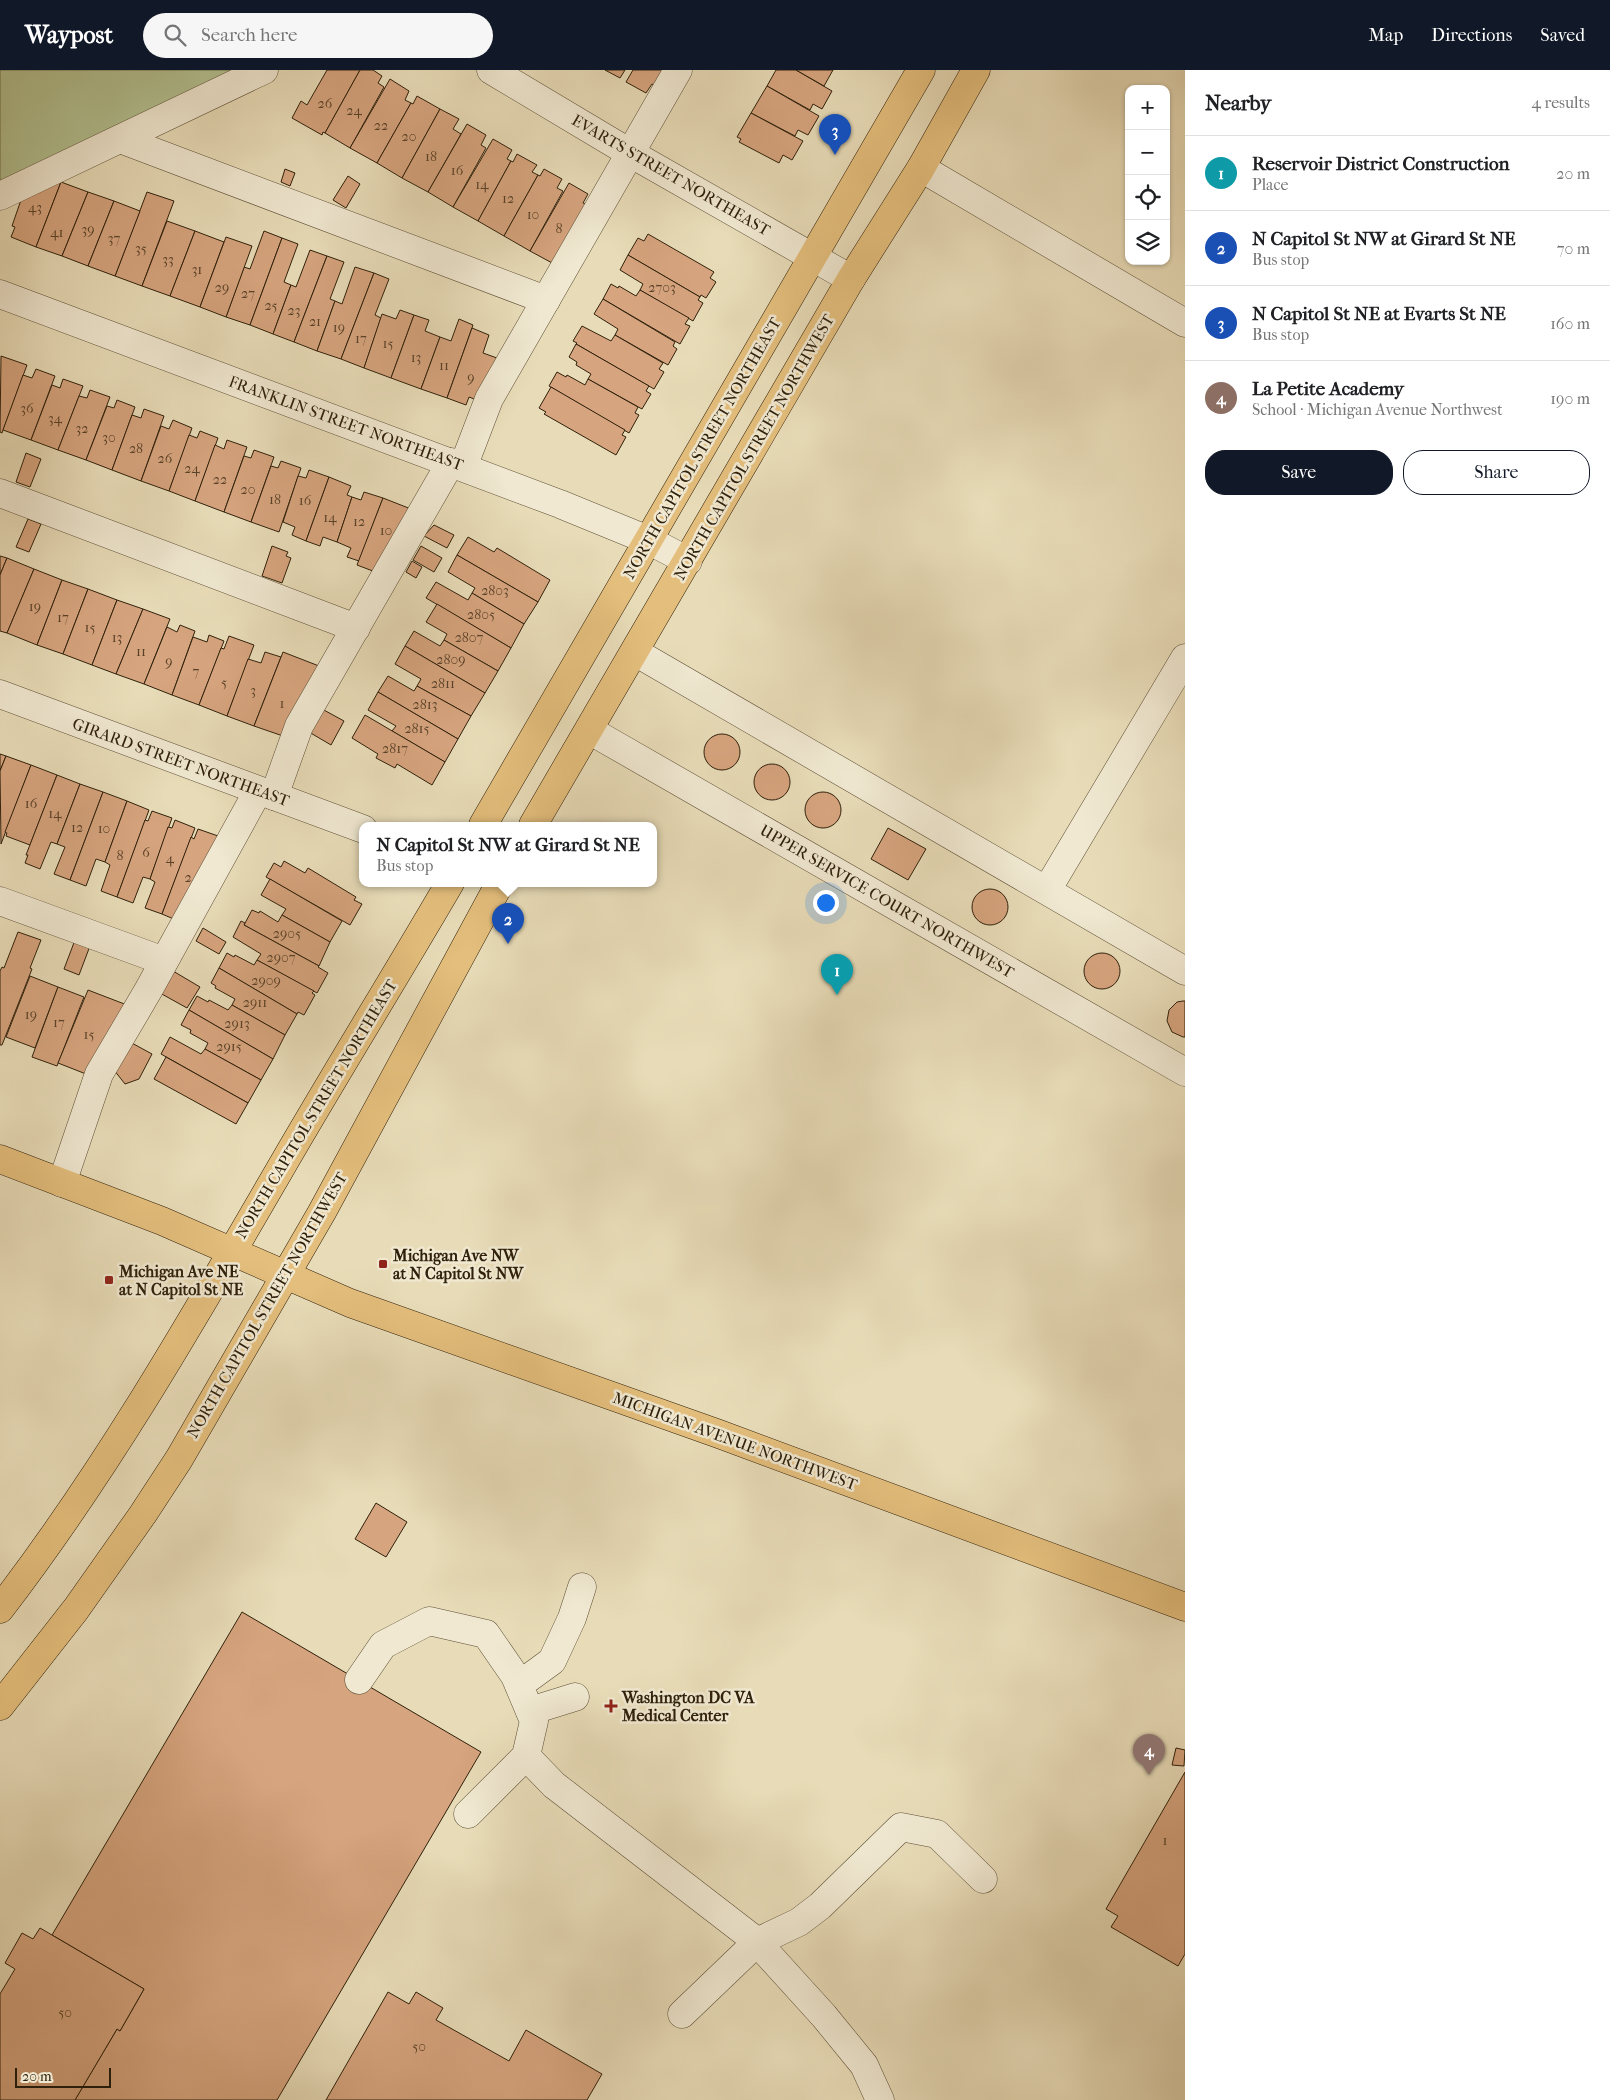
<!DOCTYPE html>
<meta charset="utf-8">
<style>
body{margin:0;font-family:"IM FELL French Canon",serif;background:#f6f6f6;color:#202124}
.controls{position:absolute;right:15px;top:15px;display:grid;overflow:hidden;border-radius:10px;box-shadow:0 1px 4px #0004}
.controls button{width:45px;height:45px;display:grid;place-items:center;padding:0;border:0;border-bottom:1px solid #e0e0e0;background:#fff;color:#202124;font:25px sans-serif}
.scale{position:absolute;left:15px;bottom:12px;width:96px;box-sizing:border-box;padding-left:5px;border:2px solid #2f200b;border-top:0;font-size:14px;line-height:18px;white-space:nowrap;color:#2f200b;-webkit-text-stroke:4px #f0e8d1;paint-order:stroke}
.you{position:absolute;left:825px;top:832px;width:18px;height:18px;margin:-12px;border:4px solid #fff;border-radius:50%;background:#1a73e8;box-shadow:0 0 0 8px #1a73e833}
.badge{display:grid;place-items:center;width:32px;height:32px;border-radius:50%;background:#111827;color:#fff;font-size:16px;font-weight:700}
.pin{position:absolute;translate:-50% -41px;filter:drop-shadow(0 1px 2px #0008)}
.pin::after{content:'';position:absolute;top:26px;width:18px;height:15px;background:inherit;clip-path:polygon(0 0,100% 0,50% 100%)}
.popup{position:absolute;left:359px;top:752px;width:298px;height:65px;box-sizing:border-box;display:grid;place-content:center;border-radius:10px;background:#fff;filter:drop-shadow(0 1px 4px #0005);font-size:16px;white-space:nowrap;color:#757577}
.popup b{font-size:19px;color:#202124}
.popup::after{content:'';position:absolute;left:50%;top:100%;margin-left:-10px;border:10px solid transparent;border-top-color:#fff}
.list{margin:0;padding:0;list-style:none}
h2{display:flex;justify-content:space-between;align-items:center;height:65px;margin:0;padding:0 20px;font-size:21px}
h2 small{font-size:16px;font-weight:400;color:#757577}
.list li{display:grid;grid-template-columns:32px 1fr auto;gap:15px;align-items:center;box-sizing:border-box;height:75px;padding:0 20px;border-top:1px solid #e0e0e0}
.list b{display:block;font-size:19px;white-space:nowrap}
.list p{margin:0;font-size:16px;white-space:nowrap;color:#757577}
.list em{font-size:16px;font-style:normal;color:#757577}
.actions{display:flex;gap:10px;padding:15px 20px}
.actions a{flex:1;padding:11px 0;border:1px solid #111827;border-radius:20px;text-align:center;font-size:18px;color:#111827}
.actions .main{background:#111827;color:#fff}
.icon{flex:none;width:28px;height:28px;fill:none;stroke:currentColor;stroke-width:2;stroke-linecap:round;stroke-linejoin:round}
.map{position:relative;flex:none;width:1185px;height:2030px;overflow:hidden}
header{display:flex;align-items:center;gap:30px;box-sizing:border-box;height:70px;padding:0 25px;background:#111827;color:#fff}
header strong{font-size:24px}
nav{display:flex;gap:28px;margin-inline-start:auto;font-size:18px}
.search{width:350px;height:45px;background:#f6f6f6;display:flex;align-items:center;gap:12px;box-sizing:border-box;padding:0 18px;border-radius:28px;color:#757577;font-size:19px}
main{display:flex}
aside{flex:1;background:#fff}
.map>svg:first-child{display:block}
.green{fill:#b3c191;stroke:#71704e}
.building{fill:#d6a47e;stroke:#2f200b}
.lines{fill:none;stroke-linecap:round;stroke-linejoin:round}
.minor-casing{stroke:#5d4f36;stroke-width:29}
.major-casing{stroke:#2f200b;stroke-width:29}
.minor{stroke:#f0e8d1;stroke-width:28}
.major{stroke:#e4be7c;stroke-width:28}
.poi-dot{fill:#8f2418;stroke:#f0e8d1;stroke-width:2}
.labels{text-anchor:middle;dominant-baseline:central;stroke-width:5;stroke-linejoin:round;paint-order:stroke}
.number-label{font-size:14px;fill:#594128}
.street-label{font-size:16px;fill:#2f200b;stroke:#f0e8d1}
.poi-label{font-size:16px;font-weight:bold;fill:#2f200b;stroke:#f0e8d1;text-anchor:start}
</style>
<header>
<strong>Waypost</strong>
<div class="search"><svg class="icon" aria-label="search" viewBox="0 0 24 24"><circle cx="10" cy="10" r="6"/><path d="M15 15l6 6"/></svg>Search here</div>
<nav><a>Map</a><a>Directions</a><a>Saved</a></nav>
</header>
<main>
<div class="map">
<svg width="1185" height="2030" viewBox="0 0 1185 2030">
<rect width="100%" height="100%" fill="#e8dcb8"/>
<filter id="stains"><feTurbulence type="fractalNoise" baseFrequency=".004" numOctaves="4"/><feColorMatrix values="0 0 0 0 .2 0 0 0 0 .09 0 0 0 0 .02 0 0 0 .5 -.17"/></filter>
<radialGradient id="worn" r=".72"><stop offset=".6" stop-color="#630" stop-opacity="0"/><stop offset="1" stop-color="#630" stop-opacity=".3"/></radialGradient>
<path class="green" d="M0 0H237L0 113Z"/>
<g class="building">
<path d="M327 0H360L325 63 323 62 322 65 292 48 301 31 307 35Z"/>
<path d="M360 0H373L382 6 378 13 384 17 350 78 325 63Z"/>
<path d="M605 0H625L620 8Z"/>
<path d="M633 0H668L658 17 652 14 646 23 626 12Z"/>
<path d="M776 0H796L832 21 822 39 813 34 810 40 767 16Z"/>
<path d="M796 0H833L824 16Z"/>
<path d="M390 9 409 21 405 30 411 33 377 93 350 78Z"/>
<path d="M767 16 819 46 808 65 798 60 795 66 751 43Z"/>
<path d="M417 26 440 39 402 108 377 93 411 33 413 34Z"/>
<path d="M440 39 459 49 453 59 461 64 428 122 402 108Z"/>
<path d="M751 43 803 71 792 90 783 85 779 93 739 72 741 69 737 67Z"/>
<path d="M467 54 486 65 481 75 486 78 453 137 428 122Z"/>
<path d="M493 69 512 80 507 89 511 91 478 151 453 137Z"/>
<path d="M517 84 537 95 532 102 538 105 504 166 478 151 511 91 513 92Z"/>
<path d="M285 99 295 103 290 116 281 112Z"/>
<path d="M544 99 562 109 557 118 563 121 530 181 504 166 538 105 540 106Z"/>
<path d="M348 106 360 114 346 138 333 130Z"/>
<path d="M56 110 61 112 36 177 11 167 15 157 12 156 22 127Z"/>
<path d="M61 112 88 122 62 186 36 177Z"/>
<path d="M569 113 588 124 583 133 588 135 554 194 530 181Z"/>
<path d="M88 122 114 131 88 196 62 186Z"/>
<path d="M147 122 174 131 142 216 115 206Z"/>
<path d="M114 131 140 141 115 206 88 196Z"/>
<path d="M167 151 195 161 170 226 142 216Z"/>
<path d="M195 161 224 172 200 237 170 226Z"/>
<path d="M264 161 282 168 250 255 226 247 244 197 250 199Z"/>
<path d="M648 164 714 202 710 208 716 212 706 228 701 225 700 227 628 185 638 168 644 171Z"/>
<path d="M226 167 252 176 226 247 200 237Z"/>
<path d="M282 168 298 174 284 212 291 215 273 264 250 255Z"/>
<path d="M310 180 327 186 294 272 273 264 291 215 296 217Z"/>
<path d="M628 185 700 227 698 230 703 233 693 251 640 220 643 214 620 200Z"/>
<path d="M327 186 344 192 330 229 335 231 317 281 294 272Z"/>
<path d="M355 197 374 203 341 289 317 281 335 231 342 234Z"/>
<path d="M374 203 389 209 375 245 381 248 364 298 341 289Z"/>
<path d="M611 214 618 218 619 216 636 226 640 220 689 248 685 254 690 256 680 274 603 229Z"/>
<path d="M603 229 675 272 673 276 677 279 668 295 615 265 618 259 594 244Z"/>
<path d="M400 240 414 245 391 308 364 298 382 244 396 249Z"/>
<path d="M414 245 429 250 425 261 440 267 421 319 391 308Z"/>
<path d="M459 249 473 255 447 328 421 319 440 267 451 271Z"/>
<path d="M582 256 611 271 615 265 663 293 659 299 664 302 654 319 576 274 577 273 573 271Z"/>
<path d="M472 258 489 265 483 283 497 288 477 330 469 327 466 335 447 328Z"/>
<path d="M576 274 649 316 646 321 651 324 642 339 588 309 591 304 576 295 577 292 569 287Z"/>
<path d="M1 286 27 295 2 363 0 362Z"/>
<path d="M36 299 55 306 31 370 3 360 23 305 32 308Z"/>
<path d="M557 302 566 307 567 305 585 315 588 309 638 337 635 343 639 345 629 363 549 316Z"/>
<path d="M63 309 83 316 58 380 31 370 52 315 60 318Z"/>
<path d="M551 317 625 360 622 365 626 367 616 385 544 344 546 342 539 338Z"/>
<path d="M90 320 110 327 86 390 58 380 79 326 87 328Z"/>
<path d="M117 330 135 337 112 400 86 390 107 336 114 338Z"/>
<path d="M144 339 164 346 141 411 112 400 132 345 141 348Z"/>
<path d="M173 350 192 358 169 421 141 411 161 356 169 359Z"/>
<path d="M200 361 218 368 195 431 169 421 189 365 197 368Z"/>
<path d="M227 370 247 377 224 442 195 431 215 375 224 379Z"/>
<path d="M254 380 274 387 251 452 224 442 244 386 251 388Z"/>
<path d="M26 383 41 389 30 417 16 412Z"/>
<path d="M281 391 301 398 279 462 251 452 271 396 278 398Z"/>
<path d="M309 400 329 407 306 471 292 465 295 457 283 452 298 406 306 408Z"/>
<path d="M329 407 351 416 347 425 352 427 337 472 323 467 320 476 306 471Z"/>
<path d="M364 422 383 428 359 491 347 487 351 478 337 472 352 427 361 430Z"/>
<path d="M383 428 411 439 378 503 357 495Z"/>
<path d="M28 449 41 454 29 482 16 477Z"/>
<path d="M434 455 454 465 447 478 424 466Z"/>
<path d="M468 467 494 482 497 478 550 510 538 532 457 485Z"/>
<path d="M272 476 288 482 286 486 291 488 282 513 262 506Z"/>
<path d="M421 476 442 488 434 502 413 490Z"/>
<path d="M457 485 538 532 524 554 472 523 475 518 448 502Z"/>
<path d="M0 486 7 488 0 505Z"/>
<path d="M7 488 34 499 7 563 0 561V505Z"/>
<path d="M412 491 422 497 416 508 406 502Z"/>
<path d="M34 499 62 510 37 575 7 563Z"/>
<path d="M62 510 88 519 63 584 37 575Z"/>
<path d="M436 512 468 530 472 523 524 554 511 578 426 528Z"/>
<path d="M88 519 117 530 92 595 63 584Z"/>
<path d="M117 530 143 539 116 604 92 595Z"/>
<path d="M437 534 511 578 498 601 444 570 447 564 426 552Z"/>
<path d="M143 539 170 549 144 614 116 604Z"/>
<path d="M180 555 195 561 172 625 144 614 167 557 177 562Z"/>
<path d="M414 561 440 576 444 570 498 601 485 623 405 576Z"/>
<path d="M209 565 224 571 199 635 172 625 193 567 207 572Z"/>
<path d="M229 566 254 575 227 646 199 635 221 578 224 579Z"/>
<path d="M405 576 485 623 471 646 417 616 421 609 395 594Z"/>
<path d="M265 582 281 587 254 656 227 646 248 589 261 593Z"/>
<path d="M283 582 319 596 283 666 254 656Z"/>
<path d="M388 606 414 621 417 616 471 646 458 669 378 622Z"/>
<path d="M378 622 458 669 445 692 392 661 396 656 368 640Z"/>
<path d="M322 639 344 651 331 675 309 662Z"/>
<path d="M365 645 445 692 432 715 397 694 395 698 376 688 378 684 352 668Z"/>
<circle cx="722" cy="682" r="18"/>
<path d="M0 684 6 686 0 701Z"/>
<path d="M6 686 31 695 1 774 0 701Z"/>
<circle cx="772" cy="712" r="18"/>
<path d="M31 695 57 705 30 775 6 766 7 763 5 762Z"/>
<path d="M57 705 80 714 57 774 51 772 40 799 25 793 28 785H26Z"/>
<path d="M80 714 103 722 70 810 54 804 65 777 57 774Z"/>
<path d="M103 722 127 731 105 792 96 789 86 816 70 810Z"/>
<circle cx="823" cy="740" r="18"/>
<path d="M127 731 149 740 117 827 101 821 110 795 105 792Z"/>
<path d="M152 741 172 748 150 809 143 807 133 833 117 827 145 750 148 751Z"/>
<path d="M175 750 195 758 162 844 145 838 155 812 150 809 168 757 172 758Z"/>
<path d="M888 758 926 779 908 810 871 789Z"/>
<path d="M198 759 221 767 176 850 162 844 191 767 194 769Z"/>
<path d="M284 791 305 803 308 798 356 827 354 830 362 834 350 855 266 807 274 793 281 797Z"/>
<path d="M270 809 342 851 330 872 282 845 286 839 261 825Z"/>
<circle cx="990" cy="837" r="18"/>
<path d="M252 840 259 843 260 841 278 852 282 845 330 872 319 896 244 855Z"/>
<path d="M241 851 245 853 244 855 319 896 318 897 328 903 317 923 257 890 261 884 233 867Z"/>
<path d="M203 858 226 872 219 884 196 871Z"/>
<path d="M18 862 41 870 30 898 32 899 2 975H0V901L2 897 4 898Z"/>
<path d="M75 870 90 876 79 905 64 899Z"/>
<path d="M227 883 234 887 235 885 254 895 257 890 314 921 312 923 315 925 304 945 298 942 297 944 219 898Z"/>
<circle cx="1102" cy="901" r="18"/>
<path d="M219 898 297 944 285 965 232 935 235 929 215 918 216 916 211 913Z"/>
<path d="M173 901 200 917 187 938 160 923Z"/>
<path d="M30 906 58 917 35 978 6 967Z"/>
<path d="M58 917 84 927 57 996 32 987Z"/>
<path d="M88 920 127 935 86 1004 58 993Z"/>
<path d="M197 926 208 932 209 930 228 940 232 935 285 965 273 989 189 940Z"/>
<path d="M1183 931H1185V967H1183L1172 962 1167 951 1169 940 1177 932Z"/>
<path d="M189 940 273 989 261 1010 205 979 208 973 190 963 191 960 181 955Z"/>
<path d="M170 967 201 984 205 979 261 1010 248 1033 161 984Z"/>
<path d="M130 972 152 984 139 1009 125 1014 114 1000Z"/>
<path d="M166 987 248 1033 236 1054 154 1009Z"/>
<path d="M376 1433 407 1452 386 1487 355 1469Z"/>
<path d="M242 1542 481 1682 277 2030H75L117 1959 120 1961 144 1919 52 1865Z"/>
<path d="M1176 1678 1185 1680 1184 1696 1172 1695Z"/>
<path d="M1185 1702V1884L1178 1896 1111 1857 1118 1846 1106 1839Z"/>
<path d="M40 1858 144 1919 120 1961 117 1959 75 2030H0V1924L15 1899 5 1893 22 1863 33 1869Z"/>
<path d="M388 1922 409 1934 416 1922 443 1938 436 1950 509 1991 526 1960 602 2004 587 2030H326Z"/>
</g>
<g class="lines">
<defs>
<g id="minor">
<path d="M491 0 630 83 851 209"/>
<path d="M120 69 546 230"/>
<path d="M921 98 1185 253"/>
<path d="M0 126 264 0"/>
<path d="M0 224 560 434 648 470 688 491"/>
<path d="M463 397 489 329 678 0"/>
<path d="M0 423 356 558"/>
<path d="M635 582 1185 901"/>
<path d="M0 624 363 759"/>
<path d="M589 660 1185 1002"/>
<path d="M274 726 299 656 451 392"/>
<path d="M1047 820 1185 588"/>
<path d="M0 831 164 891"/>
<path d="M62 1113 99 1004 149 919 258 721"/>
<path d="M359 1610 383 1575 429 1551 486 1564 515 1606 534 1651 526 1686 554 1715 755 1870 824 1946 864 1995 880 2030"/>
<path d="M519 1615 552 1591 572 1548 582 1517"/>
<path d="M530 1641 575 1627"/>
<path d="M468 1744 526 1686"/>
<path d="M682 1944 757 1872 799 1852 820 1836 901 1757 937 1764 983 1809"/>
</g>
<g id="major">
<path d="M483 755 921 0"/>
<path d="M533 755 851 209 921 98 976 0"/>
<path d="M0 1089 162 1151 350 1233 719 1364 1185 1537"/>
<path d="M0 1539C106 1401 192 1251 279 1101 335 1004 394 909 450 813"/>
<path d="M0 1636 76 1539 143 1444 179 1389 322 1142 500 813"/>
</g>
</defs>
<use href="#minor" class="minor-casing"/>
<use href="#major" class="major-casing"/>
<use href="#minor" class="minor"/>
<use href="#major" class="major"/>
</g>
<g class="poi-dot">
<rect x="378" y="1189" width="10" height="10" rx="2.5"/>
<rect x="104" y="1205" width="10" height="10" rx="2.5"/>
<path d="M608.5 1628.5h5v5h5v5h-5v5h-5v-5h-5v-5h5z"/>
</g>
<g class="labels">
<g class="number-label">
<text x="325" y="33">26</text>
<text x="354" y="40">24</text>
<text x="381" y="55">22</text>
<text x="409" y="66">20</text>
<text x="431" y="86">18</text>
<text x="457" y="100">16</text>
<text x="482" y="114">14</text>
<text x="508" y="128">12</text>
<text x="35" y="137">43</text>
<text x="533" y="144">10</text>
<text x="559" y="158">8</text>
<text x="88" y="159">39</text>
<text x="57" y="162">41</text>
<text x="114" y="168">37</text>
<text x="141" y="178">35</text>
<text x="168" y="189">33</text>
<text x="197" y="199">31</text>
<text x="222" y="217">29</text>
<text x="662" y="217">2703</text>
<text x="248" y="223">27</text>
<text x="271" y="235">25</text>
<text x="294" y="240">23</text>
<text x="315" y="251">21</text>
<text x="339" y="257">19</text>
<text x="361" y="268">17</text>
<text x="388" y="273">15</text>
<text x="416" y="287">13</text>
<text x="444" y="295">11</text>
<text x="471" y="307">9</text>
<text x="27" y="338">36</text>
<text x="55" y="348">34</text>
<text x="82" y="358">32</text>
<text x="109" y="367">30</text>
<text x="136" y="378">28</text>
<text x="165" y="388">26</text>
<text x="192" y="398">24</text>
<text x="220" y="409">22</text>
<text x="248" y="419">20</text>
<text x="275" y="429">18</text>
<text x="305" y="430">16</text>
<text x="330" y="447">14</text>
<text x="359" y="451">12</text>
<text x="386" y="460">10</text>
<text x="495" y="520">2803</text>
<text x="35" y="536">19</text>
<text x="481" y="544">2805</text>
<text x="63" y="547">17</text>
<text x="90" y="557">15</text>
<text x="117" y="567">13</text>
<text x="469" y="567">2807</text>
<text x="141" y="581">11</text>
<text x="451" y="589">2809</text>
<text x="169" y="591">9</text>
<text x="196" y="601">7</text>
<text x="224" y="612">5</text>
<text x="443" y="613">2811</text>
<text x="253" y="620">3</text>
<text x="282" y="633">1</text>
<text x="425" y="634">2813</text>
<text x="417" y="658">2815</text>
<text x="395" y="678">2817</text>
<text x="31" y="733">16</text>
<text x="55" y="743">14</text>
<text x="77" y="757">12</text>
<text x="104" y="758">10</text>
<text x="146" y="782">6</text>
<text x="120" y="785">8</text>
<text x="170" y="788">4</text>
<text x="188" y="807">2</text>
<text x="287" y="863">2905</text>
<text x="281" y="887">2907</text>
<text x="266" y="910">2909</text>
<text x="255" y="932">2911</text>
<text x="31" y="944">19</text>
<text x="59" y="952">17</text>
<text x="237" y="953">2913</text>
<text x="89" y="964">15</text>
<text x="229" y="976">2915</text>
<text x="1165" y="1770">1</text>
<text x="65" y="1942">50</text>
<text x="419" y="1976">50</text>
</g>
<g class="street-label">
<text transform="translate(671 105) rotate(30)">EVARTS STREET NORTHEAST</text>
<text transform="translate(346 353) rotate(20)">FRANKLIN STREET NORTHEAST</text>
<text transform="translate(754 377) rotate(-60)">NORTH CAPITOL STREET NORTHWEST</text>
<text transform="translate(702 378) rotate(-60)">NORTH CAPITOL STREET NORTHEAST</text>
<text transform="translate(181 692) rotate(20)">GIRARD STREET NORTHEAST</text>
<text transform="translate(887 831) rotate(30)">UPPER SERVICE COURT NORTHWEST</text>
<text transform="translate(316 1039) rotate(-59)">NORTH CAPITOL STREET NORTHEAST</text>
<text transform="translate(267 1235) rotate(-60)">NORTH CAPITOL STREET NORTHWEST</text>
<text transform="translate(735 1371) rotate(20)">MICHIGAN AVENUE NORTHWEST</text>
</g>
<g class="poi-label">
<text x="393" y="1185">Michigan Ave NW<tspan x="393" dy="18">at N Capitol St NW</tspan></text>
<text x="119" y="1201">Michigan Ave NE<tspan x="119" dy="18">at N Capitol St NE</tspan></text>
<text x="622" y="1627">Washington DC VA<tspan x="622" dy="18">Medical Center</tspan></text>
</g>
</g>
<rect width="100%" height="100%" filter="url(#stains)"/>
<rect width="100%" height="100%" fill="url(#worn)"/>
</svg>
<div class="controls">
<button>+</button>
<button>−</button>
<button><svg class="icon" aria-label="locate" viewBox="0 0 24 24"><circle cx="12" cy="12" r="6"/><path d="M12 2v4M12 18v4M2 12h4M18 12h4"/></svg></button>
<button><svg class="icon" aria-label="layers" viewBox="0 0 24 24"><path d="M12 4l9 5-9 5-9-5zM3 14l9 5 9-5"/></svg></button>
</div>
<div class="scale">20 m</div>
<div class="you"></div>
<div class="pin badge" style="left:837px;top:925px;background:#0f9aa8">1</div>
<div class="pin badge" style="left:508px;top:874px;background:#1a4fb4">2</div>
<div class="popup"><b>N Capitol St NW at Girard St NE</b>Bus stop</div>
<div class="pin badge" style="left:835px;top:85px;background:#1a4fb4">3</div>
<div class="pin badge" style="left:1149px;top:1705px;background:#8d6e63">4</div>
</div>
<aside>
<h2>Nearby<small>4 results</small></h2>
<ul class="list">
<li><span class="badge" style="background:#0f9aa8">1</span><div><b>Reservoir District Construction</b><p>Place</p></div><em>20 m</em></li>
<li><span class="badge" style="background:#1a4fb4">2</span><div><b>N Capitol St NW at Girard St NE</b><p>Bus stop</p></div><em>70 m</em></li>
<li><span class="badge" style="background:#1a4fb4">3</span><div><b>N Capitol St NE at Evarts St NE</b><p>Bus stop</p></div><em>160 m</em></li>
<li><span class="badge" style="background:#8d6e63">4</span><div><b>La Petite Academy</b><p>School · Michigan Avenue Northwest</p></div><em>190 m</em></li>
</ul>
<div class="actions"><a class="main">Save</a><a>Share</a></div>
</aside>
</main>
